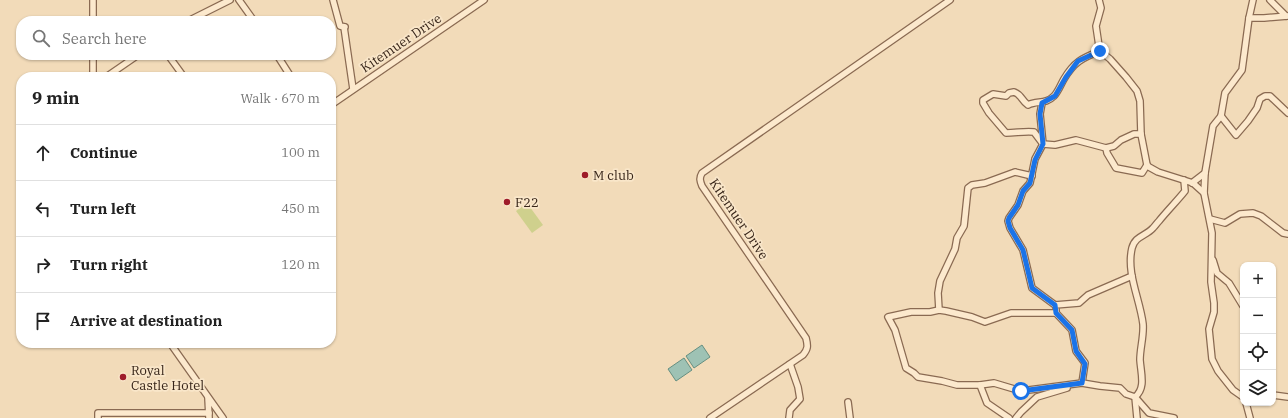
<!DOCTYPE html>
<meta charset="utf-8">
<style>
body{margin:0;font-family:"IBM Plex Serif",serif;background:#f2f2f2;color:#222}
.controls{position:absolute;right:12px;bottom:12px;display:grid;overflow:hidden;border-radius:8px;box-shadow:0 1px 3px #0004}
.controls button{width:36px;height:36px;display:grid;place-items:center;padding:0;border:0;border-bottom:1px solid #e0e0e0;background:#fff;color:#222;font:20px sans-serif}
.stop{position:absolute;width:12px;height:12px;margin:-9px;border:3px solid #1a73e8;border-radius:50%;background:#fff}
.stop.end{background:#1a73e8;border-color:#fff;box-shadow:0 1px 4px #0008}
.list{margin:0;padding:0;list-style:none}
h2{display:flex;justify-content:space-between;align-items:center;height:52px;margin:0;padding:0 16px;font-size:17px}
h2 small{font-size:13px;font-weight:400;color:#767676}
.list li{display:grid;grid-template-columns:26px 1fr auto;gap:12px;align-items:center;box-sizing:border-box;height:56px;padding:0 16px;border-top:1px solid #e0e0e0}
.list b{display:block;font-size:15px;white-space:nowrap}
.list em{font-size:13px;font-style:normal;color:#767676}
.icon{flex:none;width:22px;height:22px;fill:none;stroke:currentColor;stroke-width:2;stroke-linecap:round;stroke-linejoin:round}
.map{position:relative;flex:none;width:1288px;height:418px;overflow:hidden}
.search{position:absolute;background:#fff;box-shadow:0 1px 3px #0004;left:16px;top:16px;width:320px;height:44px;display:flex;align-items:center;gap:10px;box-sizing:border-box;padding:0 14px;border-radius:16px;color:#767676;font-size:15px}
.panel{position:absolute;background:#fff;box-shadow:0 1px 3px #0004;left:16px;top:72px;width:320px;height:276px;border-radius:16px}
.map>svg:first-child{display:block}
.green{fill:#cfd08d}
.water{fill:#9ec2b4;stroke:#668f81}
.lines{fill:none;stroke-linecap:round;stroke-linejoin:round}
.minor-casing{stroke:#8a6a52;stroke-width:8}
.minor{stroke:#fce9cd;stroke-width:5.5}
.route{stroke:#1a73e8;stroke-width:5}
.poi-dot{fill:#9e1c2a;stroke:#f9e6c9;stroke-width:1.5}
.labels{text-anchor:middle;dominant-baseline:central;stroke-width:3.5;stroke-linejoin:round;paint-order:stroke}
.street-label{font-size:13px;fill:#372519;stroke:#f9e6c9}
.poi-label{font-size:13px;fill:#372519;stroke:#f9e6c9;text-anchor:start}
</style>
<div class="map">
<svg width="1288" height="418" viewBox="0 0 1288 418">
<rect width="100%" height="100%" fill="#f2dbb9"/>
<path class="green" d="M527 203 543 225 532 233 516 211Z"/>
<g class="water">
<path d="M702 345 710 357 694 368 686 356Z"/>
<path d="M684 358 692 370 676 381 668 369Z"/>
</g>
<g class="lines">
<defs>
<g id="minor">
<path d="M239 0 254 21"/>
<path d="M333 0 340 26 345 27"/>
<path d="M1099 0 1101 8 1096 26 1099 46 1100 51 1110 59 1126 77 1137 91 1140 101 1141 134 1147 165 1149 167 1158 172 1193 183 1204 193 1212 233 1211 282 1214 303V312L1209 329 1212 359 1218 371 1233 390 1243 397"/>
<path d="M1270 0 1286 16"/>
<path d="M1288 16 1264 18H1249L1242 70 1225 93 1221 116 1236 135 1248 121 1257 108 1260 99 1265 96H1270L1288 113"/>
<path d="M1249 18 1253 0"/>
<path d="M93 21V0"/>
<path d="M188 21 230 0"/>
<path d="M344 27 353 89"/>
<path d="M1100 51C1082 58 1074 62 1064 79 1061 84 1058 92 1054 96 1045 105 1037 100 1028 105 1021 100 1022 95 1014 92L1009 93 1006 96 993 94 983 100V103L989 113 1006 133C1016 133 1024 131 1034 132L1043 144 1055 145 1076 140 1106 148 1114 146 1121 140 1134 134H1141"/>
<path d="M93 55V77"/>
<path d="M168 55 184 77"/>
<path d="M277 55 291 77"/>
<path d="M106 77 138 55"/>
<path d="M1042 103 1040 114 1043 144 1035 159 1030 183 1023 191 1018 205 1009 218 1008 221 1010 228 1023 250 1032 288 1055 305 1079 303 1088 295 1132 276"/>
<path d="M331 105 484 0"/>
<path d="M1106 148 1107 153 1116 168 1142 173 1147 165"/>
<path d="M1192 183 1205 173 1213 126 1221 116"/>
<path d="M1204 193 1205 173"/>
<path d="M1210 219 1225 223 1240 214 1253 213 1261 216 1283 233 1288 234"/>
<path d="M1213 260 1217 273 1229 283 1243 306"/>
<path d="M939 310 938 293 940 281 955 249 957 238 964 226 968 188 972 185 985 183 1015 172 1032 176"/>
<path d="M1056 310V313L1072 330 1076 351 1085 363 1082 383"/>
<path d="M170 343 223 418"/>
<path d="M980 385 994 383 1021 391 1082 383 1100 386 1120 388 1126 394 1135 397 1149 413 1174 418"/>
<path d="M1273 395 1288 397"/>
<path d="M208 398 209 418"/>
<path d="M848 402 850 418"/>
<path d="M1246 403 1250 418"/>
<path d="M98 418V413H209"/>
<path d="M710 418 803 355C808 349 808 346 806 338L702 186C700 181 699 178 702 173L950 0"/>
<path d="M789 418 790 410 800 399 798 387 790 364"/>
<path d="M1009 418 987 403 980 385H957L942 381 918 377 914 373 906 368 895 330 888 317 911 312H930L939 310 946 311 972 317 985 322 1011 313H1056"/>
<path d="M1016 418 1021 412 1037 397 1067 388"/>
<path d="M1137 418 1135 397C1146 388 1141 374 1140 360 1140 348 1144 336 1143 324 1140 299 1126 273 1132 248 1135 236 1146 236 1153 228 1155 226 1157 223 1159 221 1167 211 1177 201 1185 191L1184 180"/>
</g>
</defs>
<use href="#minor" class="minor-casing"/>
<use href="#minor" class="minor"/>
</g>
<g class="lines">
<path class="route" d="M1021 391 1082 383 1085 364 1076 351 1072 330 1056 313 1055 305 1032 288 1023 250 1010 228 1008 221 1009 218 1018 205 1023 191 1030 183 1035 160 1043 144 1040 114 1042 103 1055 96 1066 77 1078 61 1100 51"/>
</g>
<g class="poi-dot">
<circle cx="585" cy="175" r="4"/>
<circle cx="507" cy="202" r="4"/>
<circle cx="123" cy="377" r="4"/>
</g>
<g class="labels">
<g class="street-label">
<text transform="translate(401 43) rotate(-34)">Kitemuer Drive</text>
<text transform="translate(739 219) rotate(56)">Kitemuer Drive</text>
</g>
<g class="poi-label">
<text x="593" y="175">M club</text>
<text x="515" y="202">F22</text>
<text x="131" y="370">Royal<tspan x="131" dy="15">Castle Hotel</tspan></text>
</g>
</g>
</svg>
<div class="controls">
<button>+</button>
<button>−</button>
<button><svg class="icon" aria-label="locate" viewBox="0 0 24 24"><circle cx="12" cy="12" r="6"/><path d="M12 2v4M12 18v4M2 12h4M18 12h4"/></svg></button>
<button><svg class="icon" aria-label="layers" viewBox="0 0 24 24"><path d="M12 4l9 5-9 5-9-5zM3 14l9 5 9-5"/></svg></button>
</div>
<div class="stop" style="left:1021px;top:391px"></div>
<div class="stop end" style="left:1100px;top:51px"></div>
<div class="search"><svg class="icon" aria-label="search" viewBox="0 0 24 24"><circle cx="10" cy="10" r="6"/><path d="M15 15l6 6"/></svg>Search here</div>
<section class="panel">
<h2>9 min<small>Walk · 670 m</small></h2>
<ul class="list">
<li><svg class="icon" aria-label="ahead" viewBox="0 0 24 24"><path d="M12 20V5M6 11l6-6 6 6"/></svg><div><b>Continue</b></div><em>100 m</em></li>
<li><svg class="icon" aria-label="left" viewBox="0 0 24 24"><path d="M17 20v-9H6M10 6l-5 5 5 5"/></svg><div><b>Turn left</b></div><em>450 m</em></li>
<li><svg class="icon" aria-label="right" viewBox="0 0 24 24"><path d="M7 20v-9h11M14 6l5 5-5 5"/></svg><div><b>Turn right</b></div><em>120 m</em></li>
<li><svg class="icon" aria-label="arrive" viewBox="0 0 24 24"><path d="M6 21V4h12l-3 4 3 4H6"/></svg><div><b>Arrive at destination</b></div></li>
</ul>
</section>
</div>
